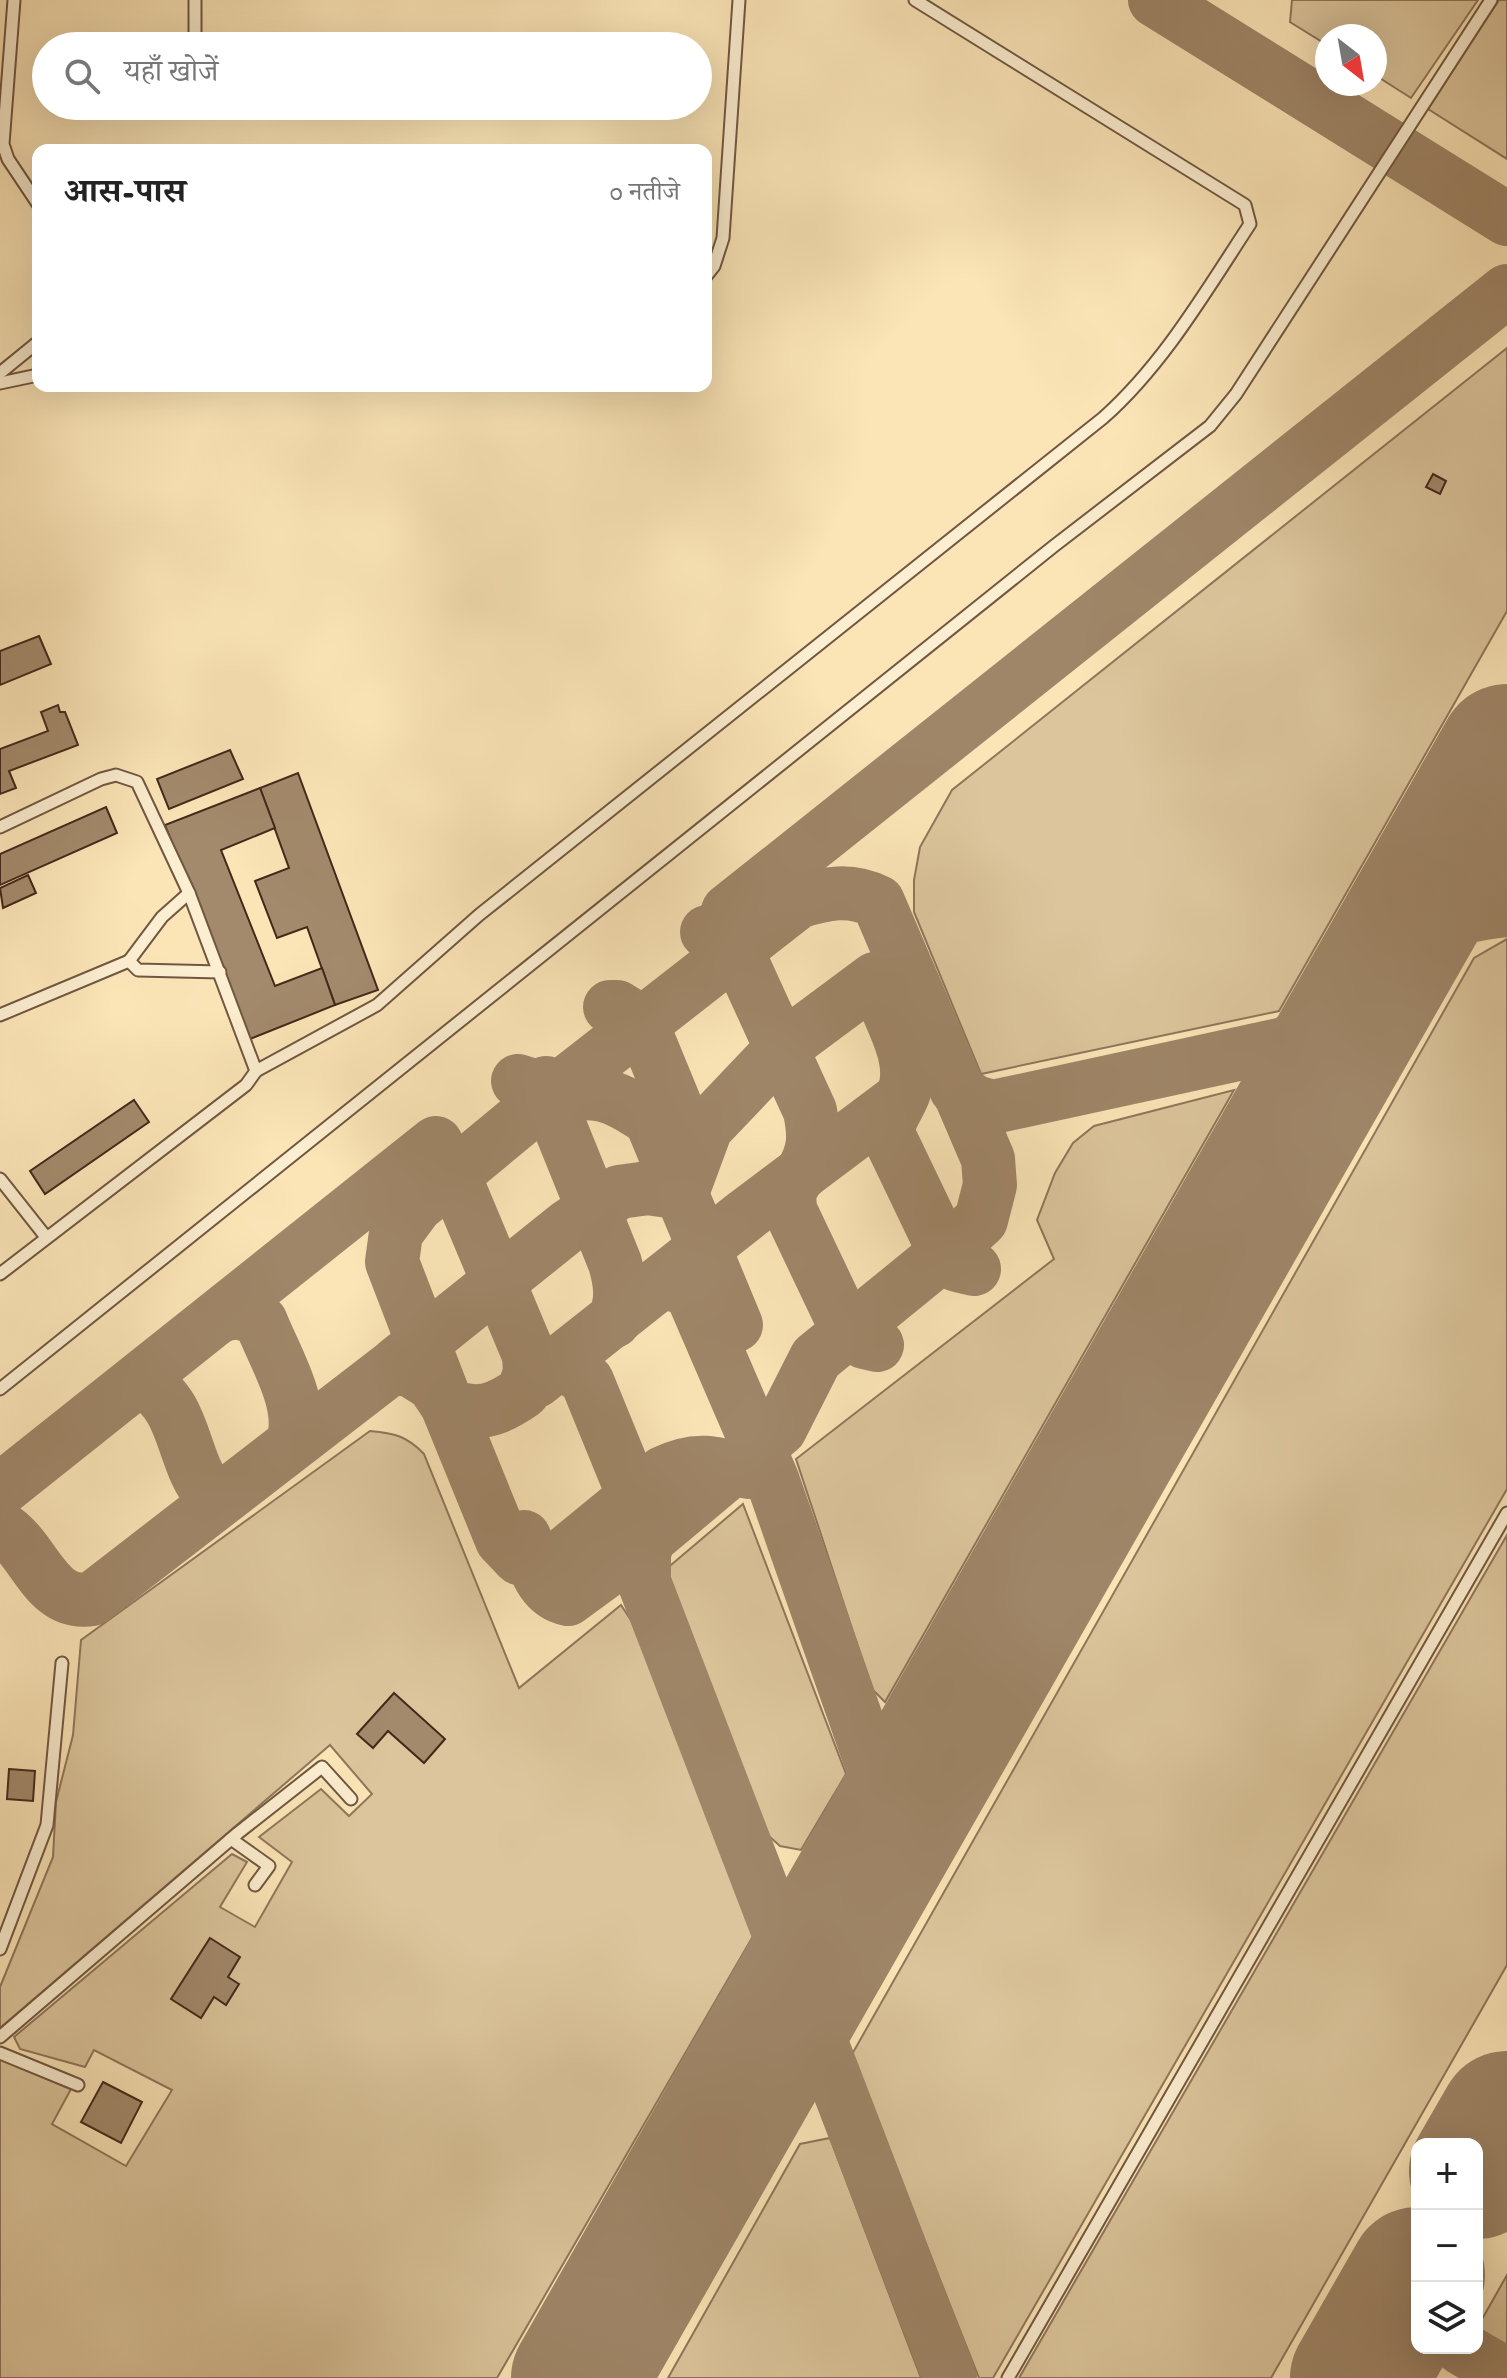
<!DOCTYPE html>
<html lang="hi">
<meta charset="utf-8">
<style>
body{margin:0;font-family:"IM FELL DW Pica","Noto Serif Devanagari",serif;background:#f2f2f2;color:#222}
.controls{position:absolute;right:24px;bottom:24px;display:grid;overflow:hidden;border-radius:16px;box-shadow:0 8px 32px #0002}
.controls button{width:72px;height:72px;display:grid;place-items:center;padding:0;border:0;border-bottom:2px solid #e0e0e0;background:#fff;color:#222;font:40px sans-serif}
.compass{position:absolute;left:1315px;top:24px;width:72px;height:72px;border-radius:50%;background:#fff;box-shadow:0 8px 32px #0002;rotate:149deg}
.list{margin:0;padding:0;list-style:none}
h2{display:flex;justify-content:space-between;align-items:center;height:104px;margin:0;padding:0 32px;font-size:34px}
h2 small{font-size:26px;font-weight:400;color:#767676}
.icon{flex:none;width:44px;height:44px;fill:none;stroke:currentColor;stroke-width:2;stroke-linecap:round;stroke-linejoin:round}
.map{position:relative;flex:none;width:1507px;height:2378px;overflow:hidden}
.search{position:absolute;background:#fff;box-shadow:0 8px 32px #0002;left:32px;top:32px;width:680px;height:88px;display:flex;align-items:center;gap:20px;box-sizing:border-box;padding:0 28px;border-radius:44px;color:#767676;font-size:30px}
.panel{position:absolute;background:#fff;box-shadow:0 8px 32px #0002;left:32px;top:144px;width:680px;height:248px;border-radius:16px}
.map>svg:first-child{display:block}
.green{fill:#dcc59c;stroke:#90765b;stroke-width:2}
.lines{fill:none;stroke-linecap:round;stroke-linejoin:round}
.taxiway{stroke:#9f8668;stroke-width:54}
.runway{stroke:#9f8668;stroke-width:136}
.building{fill:#a38a6c;stroke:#43281a;stroke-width:2}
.service-casing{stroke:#715741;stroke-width:15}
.service{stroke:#fceed0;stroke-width:11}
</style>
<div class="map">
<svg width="1507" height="2378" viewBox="0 0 1507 2378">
<rect width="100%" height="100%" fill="#fbe5b7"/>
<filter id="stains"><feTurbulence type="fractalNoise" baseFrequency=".0025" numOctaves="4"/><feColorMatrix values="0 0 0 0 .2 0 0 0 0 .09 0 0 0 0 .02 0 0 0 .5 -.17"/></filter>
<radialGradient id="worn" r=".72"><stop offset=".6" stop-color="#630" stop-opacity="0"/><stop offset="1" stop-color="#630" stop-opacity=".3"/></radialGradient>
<g class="green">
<path d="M1292 0H1478L1411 98 1375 75V36H1327V45L1290 22Z"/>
<path d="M1499 0H1507V159L1428 109Z"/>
<path d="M1507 348V611L1279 1011 981 1074 914 912V880L920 847 952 790Z"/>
<path d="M1507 939V1489L993 2378H979L851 2056 1474 958Z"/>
<path d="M1234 1090 885 1702 872 1689 796 1459 1054 1259 1037 1220 1055 1173 1073 1143 1094 1126Z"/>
<path d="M370 1431C394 1433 407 1436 424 1454L519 1688 621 1605 638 1631 756 1931 497 2378H0V2059L71 2089 52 2124 126 2166 172 2090 94 2050 85 2067 20 2049 14 2037 232 1854 247 1862 220 1907 255 1927 292 1862 259 1837 321 1789 349 1816 372 1794 330 1745 0 2028V1987L53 1857 56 1802 73 1735 81 1640Z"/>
<path d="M743 1504 846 1774 801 1850 780 1846 761 1829 665 1570Z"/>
<path d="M1507 1535V1965L1271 2378H1019Z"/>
<path d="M830 2138 921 2378H668L800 2144Z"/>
<path d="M1507 2275V2345L1477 2328Z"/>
</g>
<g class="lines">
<g class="taxiway">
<path d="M1155 0 1507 219"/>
<path d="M1470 816C1456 856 1464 890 1507 905"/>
<path d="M728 911 1507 291"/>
<path d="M707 932 727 940 736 949 810 1111C815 1137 815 1150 802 1173"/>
<path d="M883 998C893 1023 912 1056 906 1085 903 1102 890 1113 887 1132L945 1253 957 1265 974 1269"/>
<path d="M610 1007H617L641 1022 694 1151"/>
<path d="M1257 1050C1321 1061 1294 1117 1276 1156"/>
<path d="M518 1081 537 1087 548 1097 615 1263C621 1285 623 1300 614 1321"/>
<path d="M546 1083 548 1097C597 1089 610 1092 651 1120L736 1325"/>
<path d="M956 1089 975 1102 993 1107 1280 1045C1304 1037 1333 1028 1352 1010 1364 999 1372 982 1382 969 1415 927 1455 915 1507 910"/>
<path d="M409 1165C428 1161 438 1164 454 1176L529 1355 530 1373 523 1392C496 1411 478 1417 447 1405L392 1262 396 1233 416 1206 548 1097 798 902C826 893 850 888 878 902L988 1159 990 1185 981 1220 945 1253 816 1358 780 1429 639 1547"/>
<path d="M797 1177 789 1193 790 1210 847 1330 864 1342 877 1345"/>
<path d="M663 1282 690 1289 772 1479 876 1776 881 1799 878 1853"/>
<path d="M218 1317C235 1310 246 1312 261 1322 275 1358 305 1404 293 1443"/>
<path d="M396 1364 567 1227 619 1192 648 1188 682 1193 706 1128 782 1048 875 979 895 980 907 985 921 1004"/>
<path d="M536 1381 747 1214 899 1100"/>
<path d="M132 1387 144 1383C187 1405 181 1461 210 1494L226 1495"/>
<path d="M0 1490 436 1143"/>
<path d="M0 1527C36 1549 44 1607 92 1599L390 1369H409L433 1384 447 1405 502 1540 519 1558 536 1563 557 1560 663 1473C695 1457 715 1462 748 1472"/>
<path d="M524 1537C534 1562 539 1593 568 1599L639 1547 638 1506 587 1381 573 1369 552 1367"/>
<path d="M650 1537 644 1552V1582L950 2378"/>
<path d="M864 1739C888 1768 916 1764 942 1741"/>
<path d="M821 2023C815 1977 823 1954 844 1913"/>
<path d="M746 2085C764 2043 789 2000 779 1953"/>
<path d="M1461 2348 1507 2375"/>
<path d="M1367 2362 1395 2342 1417 2337"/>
</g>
<g class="runway">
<path d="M1477 2171 1507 2119"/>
<path d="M579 2378 1507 752"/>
<path d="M1358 2378 1417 2275"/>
</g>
</g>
<g class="building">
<path d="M1433 474 1446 481 1440 494 1426 487Z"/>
<path d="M39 636 51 664 0 685V651Z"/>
<path d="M58 705 60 712H65L78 745 9 771 16 788 0 794V749L48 731 41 712Z"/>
<path d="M230 750 243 779 169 809 157 779Z"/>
<path d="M298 773 378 990 335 1005 307 927 277 938 255 881 289 868 260 788Z"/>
<path d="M260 788 275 828 221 850 275 986 322 968 335 1005 250 1039 165 825Z"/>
<path d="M106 807 117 833 0 885V854Z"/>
<path d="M28 875 36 893 3 908 0 888Z"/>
<path d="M134 1100 149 1122 45 1194 30 1171Z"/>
<path d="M394 1693 445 1739 424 1763 388 1731 373 1748 357 1734Z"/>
<path d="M9 1769 35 1771 33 1801 7 1799Z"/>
<path d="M210 1938 240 1957 228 1977 239 1984 226 2005 214 1997 201 2018 171 1999Z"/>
<path d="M103 2082 142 2102 121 2143 81 2122Z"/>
</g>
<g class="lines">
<defs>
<g id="service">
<path d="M14 0 3 144 8 159 38 204"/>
<path d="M195 45V0"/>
<path d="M706 276 714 266 723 238 739 0"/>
<path d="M0 373 38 342"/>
<path d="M0 383 38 375"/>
<path d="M0 827 101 779 116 775 137 782 189 893 256 1071 246 1085 0 1274"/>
<path d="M189 893 162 917 129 961 138 970 220 972"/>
<path d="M0 1015 129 961"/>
<path d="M256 1071 377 1005 479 915 1103 418C1163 365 1206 291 1250 224L1245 205 915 0"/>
<path d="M0 1179 46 1237"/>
<path d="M0 1389 1054 546 1210 426 1236 394 1491 0"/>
<path d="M231 1839 269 1866 255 1885"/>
<path d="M0 1949 47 1825 62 1663"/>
<path d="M0 2037 238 1833 322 1767 351 1799"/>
<path d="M0 2053 78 2085"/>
<path d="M1008 2378 1507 1513"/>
</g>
</defs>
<use href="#service" class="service-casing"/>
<use href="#service" class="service"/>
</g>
<rect width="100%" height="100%" filter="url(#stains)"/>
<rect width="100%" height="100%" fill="url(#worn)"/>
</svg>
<div class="controls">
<button>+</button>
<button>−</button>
<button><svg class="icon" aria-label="layers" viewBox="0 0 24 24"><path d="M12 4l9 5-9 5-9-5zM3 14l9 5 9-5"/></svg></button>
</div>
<svg class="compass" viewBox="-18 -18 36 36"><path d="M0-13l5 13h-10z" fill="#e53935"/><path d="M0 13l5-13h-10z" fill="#767676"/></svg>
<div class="search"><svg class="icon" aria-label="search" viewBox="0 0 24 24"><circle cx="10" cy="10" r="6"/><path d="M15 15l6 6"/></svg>यहाँ खोजें</div>
<section class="panel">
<h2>आस-पास<small>0 नतीजे</small></h2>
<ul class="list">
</ul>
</section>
</div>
